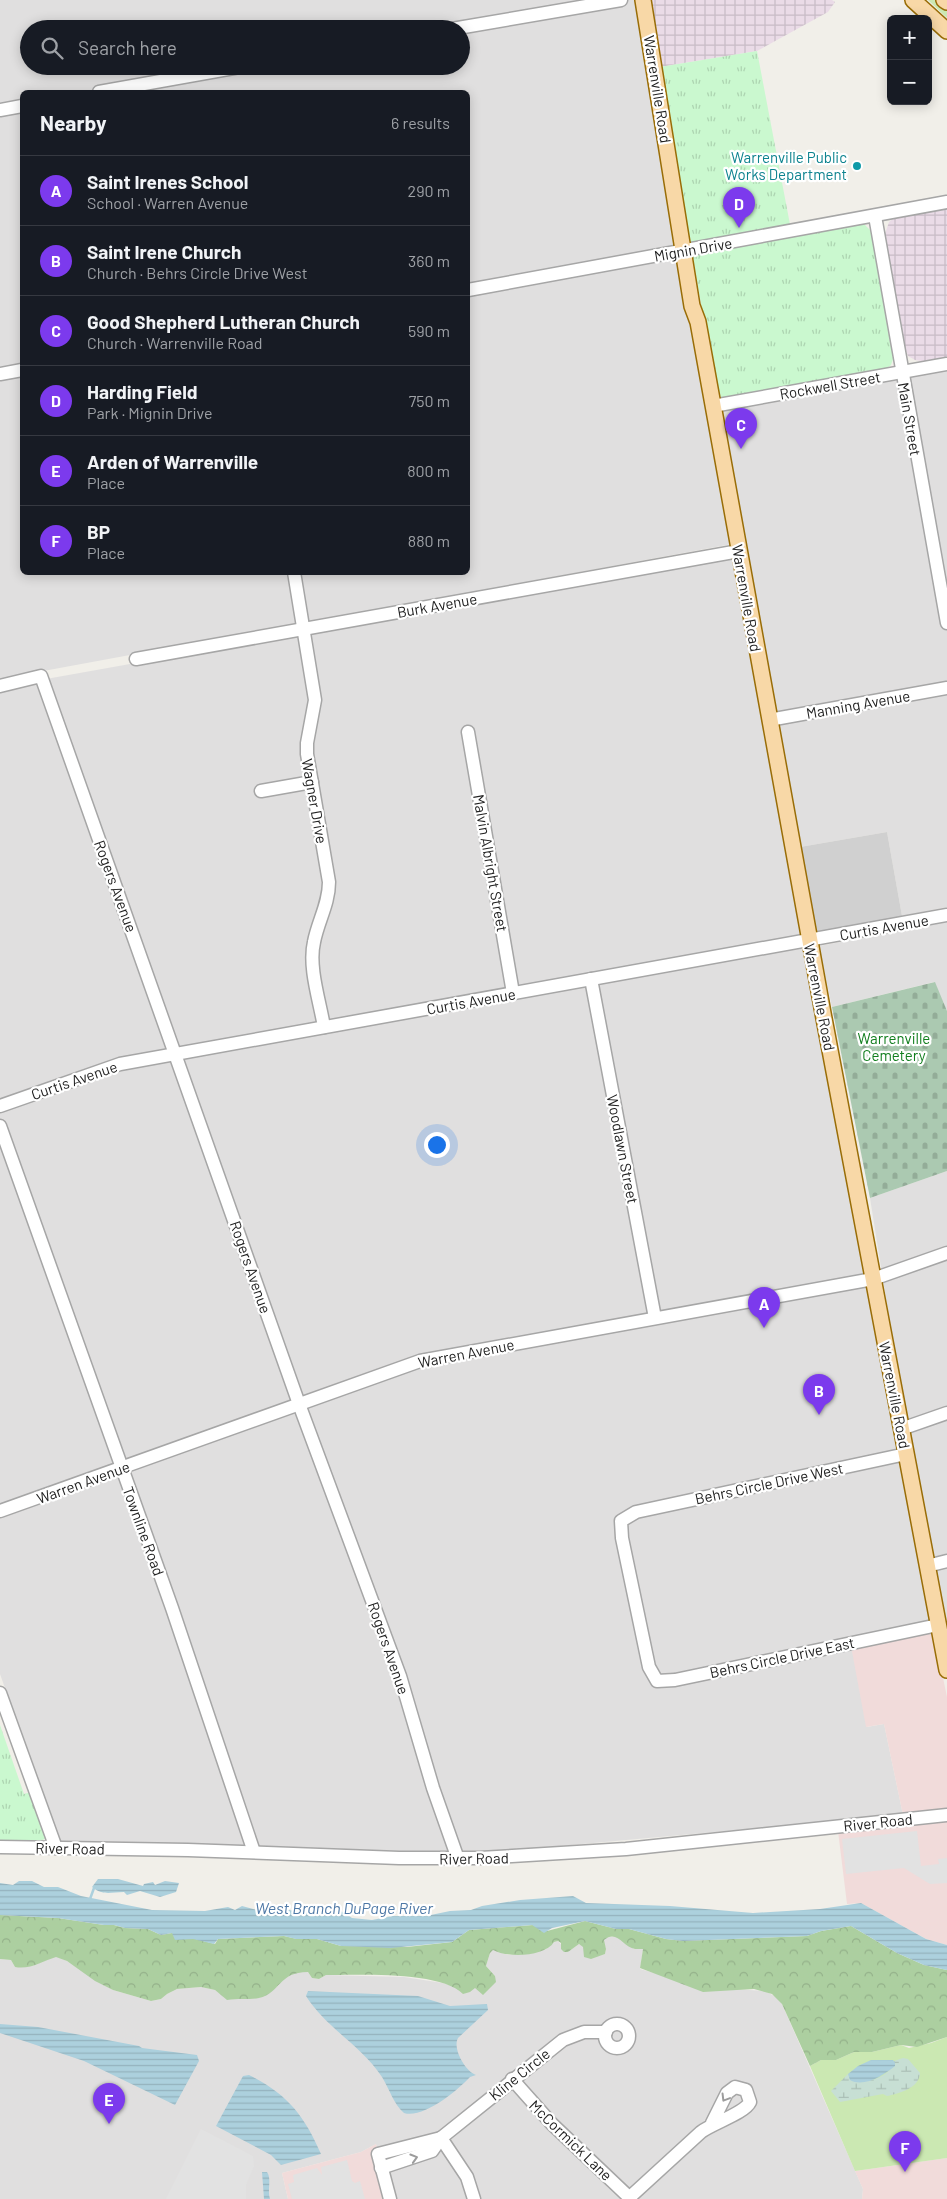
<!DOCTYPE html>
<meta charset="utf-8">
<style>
body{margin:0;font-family:Barlow,sans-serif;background:#242831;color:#f1f3f6}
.controls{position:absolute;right:15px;top:15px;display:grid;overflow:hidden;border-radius:8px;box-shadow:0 2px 12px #0003}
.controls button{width:45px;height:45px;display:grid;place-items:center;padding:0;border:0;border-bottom:1px solid #363941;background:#171b24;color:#f1f3f6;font:25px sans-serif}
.you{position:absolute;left:436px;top:1144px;width:18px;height:18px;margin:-12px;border:4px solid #fff;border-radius:50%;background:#1a73e8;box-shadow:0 0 0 8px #1a73e833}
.badge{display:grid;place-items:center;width:32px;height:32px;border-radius:50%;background:#7c3aed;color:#fff;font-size:16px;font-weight:700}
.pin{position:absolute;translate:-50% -41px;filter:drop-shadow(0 1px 2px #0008)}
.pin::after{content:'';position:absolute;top:26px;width:18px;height:15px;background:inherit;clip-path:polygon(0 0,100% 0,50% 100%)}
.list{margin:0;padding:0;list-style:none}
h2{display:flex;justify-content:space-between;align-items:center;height:65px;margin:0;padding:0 20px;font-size:21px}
h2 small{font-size:16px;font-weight:400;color:#9ea1a6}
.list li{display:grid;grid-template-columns:32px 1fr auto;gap:15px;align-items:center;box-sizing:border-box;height:70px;padding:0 20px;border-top:1px solid #363941}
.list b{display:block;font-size:19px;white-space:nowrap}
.list p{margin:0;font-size:16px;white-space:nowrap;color:#9ea1a6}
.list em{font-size:16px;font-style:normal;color:#9ea1a6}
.icon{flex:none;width:28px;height:28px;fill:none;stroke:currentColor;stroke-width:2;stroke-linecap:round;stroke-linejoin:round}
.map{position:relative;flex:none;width:947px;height:2199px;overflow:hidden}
.search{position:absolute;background:#171b24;box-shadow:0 2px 12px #0003;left:20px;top:20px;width:450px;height:55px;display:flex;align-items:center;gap:12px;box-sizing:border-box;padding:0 18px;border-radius:28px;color:#9ea1a6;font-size:19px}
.panel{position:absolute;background:#171b24;box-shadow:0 2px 12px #0003;left:20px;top:90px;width:450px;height:485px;border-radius:8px}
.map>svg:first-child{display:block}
.residential{fill:#e0dfdf;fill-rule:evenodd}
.commercial{fill:#f1dbda}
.industrial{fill:url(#industrial-grid)}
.religious{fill:#d0d0d0}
.grass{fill:#cbe8b2}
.forest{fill:url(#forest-crowns)}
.wetland{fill:url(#wetland-marsh)}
.cemetery{fill:url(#cemetery-stones)}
.park{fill:url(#park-tufts)}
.parking{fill:#e2e2e2}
.water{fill:url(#water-rules)}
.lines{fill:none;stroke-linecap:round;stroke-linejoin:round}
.stream{stroke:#acd0dd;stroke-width:2.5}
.minor-casing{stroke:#a6a6a6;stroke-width:15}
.major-casing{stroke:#996d07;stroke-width:18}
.minor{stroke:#fff;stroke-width:12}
.major{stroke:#f8d8a7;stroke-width:15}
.oneway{stroke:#9c9c9c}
.culture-dot{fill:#0f9aa8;stroke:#fff;stroke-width:2}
.labels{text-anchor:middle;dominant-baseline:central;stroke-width:4.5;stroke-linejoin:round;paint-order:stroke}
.street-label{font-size:15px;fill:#222;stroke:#fff}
.culture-label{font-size:15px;fill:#0d838f;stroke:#fff;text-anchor:end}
.park-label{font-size:15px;fill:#117e1e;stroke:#fff}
.water-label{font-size:16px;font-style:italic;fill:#4e78a6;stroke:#fff}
</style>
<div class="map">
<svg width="947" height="2199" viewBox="0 0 947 2199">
<defs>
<pattern id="industrial-grid" width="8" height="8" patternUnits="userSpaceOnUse" patternTransform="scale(1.25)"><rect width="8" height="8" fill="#eadbe7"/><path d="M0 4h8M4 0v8" fill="none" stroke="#c8bcc6"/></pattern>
<pattern id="forest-crowns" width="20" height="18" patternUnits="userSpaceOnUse" patternTransform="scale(1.25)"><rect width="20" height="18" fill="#accfa0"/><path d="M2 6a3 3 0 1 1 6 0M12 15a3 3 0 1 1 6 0" fill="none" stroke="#94b18a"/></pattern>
<pattern id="wetland-marsh" width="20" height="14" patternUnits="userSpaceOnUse" patternTransform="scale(1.25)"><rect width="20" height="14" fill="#c7dfd4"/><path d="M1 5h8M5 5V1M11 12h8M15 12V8" fill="none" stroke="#abbfb6"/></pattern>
<pattern id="cemetery-stones" width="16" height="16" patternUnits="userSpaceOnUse" patternTransform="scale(1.25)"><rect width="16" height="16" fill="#abc9b1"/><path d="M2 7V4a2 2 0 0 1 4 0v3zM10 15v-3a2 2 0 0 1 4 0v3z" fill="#93ac98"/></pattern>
<pattern id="park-tufts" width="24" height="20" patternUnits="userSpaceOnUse" patternTransform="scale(1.25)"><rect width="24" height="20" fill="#caf8cf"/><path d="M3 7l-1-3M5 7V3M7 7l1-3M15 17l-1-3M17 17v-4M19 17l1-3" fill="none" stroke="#add4b1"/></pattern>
<pattern id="water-rules" width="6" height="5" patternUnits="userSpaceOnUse" patternTransform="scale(1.25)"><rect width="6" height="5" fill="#acd0dd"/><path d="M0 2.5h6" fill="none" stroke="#94b2bd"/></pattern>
</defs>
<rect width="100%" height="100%" fill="#f1efe9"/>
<g class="residential">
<path d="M0 0H635L732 544 0 679ZM29 29H461V66H29ZM22 92H468V572H22Z"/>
<path d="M947 367V907L902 916 887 832 800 847 719 409Z"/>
<path d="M736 556 933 1630 867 1727 884 1724 903 1815 473 1854 243 1845 60 1843 0 1674V689L46 679Z"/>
<path d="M947 922V1011L934 982 832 1007 819 946Z"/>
<path d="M947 1171V1637L909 1443 870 1198Z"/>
<path d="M617 1936 634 1949H643L640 1969 658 1974 735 1989 765 1991 778 1998 782 2004 863 2189 862 2199H391L376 2144 361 2152 282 2173 288 2199H0V1959L11 1960 15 1967 32 1966 56 1956 67 1961 113 1990 151 2001 161 1999 167 1994 177 1989 201 1987 215 1990 227 1999 259 1998 278 1986 285 1978 297 1972H308L312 1978 319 1979 326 1975 404 1977 443 1983 458 1988H475L495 1976 486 1966 490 1953 493 1950 508 1955 531 1952 545 1950 554 1942 558 1941 568 1952 579 1944 598 1956 605 1954 606 1949 603 1940 607 1937Z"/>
</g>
<g class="commercial">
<path d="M933 1630 947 1697V1945L926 1939 861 1903 847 1904 838 1831 903 1815 884 1724 866 1727 851 1646Z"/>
<path d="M376 2144 391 2199H288L282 2173 361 2152Z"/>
<path d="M947 2158V2199H862L863 2189 855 2171Z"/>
</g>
<g class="industrial">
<path d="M648 0H832L835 2 828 12 757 51 660 67Z"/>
<path d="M947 207V358L927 362 915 360 908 356 905 348 884 237 889 222 896 216Z"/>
</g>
<path class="religious" d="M887 832 902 916 814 933 800 847Z"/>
<g class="grass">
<path d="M928 0H938L947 9V18Z"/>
<path d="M947 2037V2158L855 2171 810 2066 821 2060H836L854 2052H872L901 2045 909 2048 931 2043Z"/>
</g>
<path class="forest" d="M0 1915 58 1918 104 1925H114L125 1928 148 1929 161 1935 172 1933 215 1944 218 1939 284 1936 297 1939H317L341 1946 407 1947 452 1942 469 1930 533 1925 547 1931 585 1921 616 1929H629L666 1939 683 1941 807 1936 821 1931 851 1926 897 1953 924 1965 947 1970V2037L917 2047 901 2045 872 2052H854L836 2060H821L810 2066 782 2004 772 1994 754 1989 703 1992 640 1968 643 1949C641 1949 638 1949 635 1949 623 1947 617 1929 604 1940L606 1949 605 1954 591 1959 584 1957 583 1947 579 1944 568 1952H564L561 1949V1943L558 1941 554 1942C545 1957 507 1958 493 1950L490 1953 486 1966 495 1976 496 1982 483 1995 475 1988 470 1992 463 1994C441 1971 358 1975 326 1975L319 1979 312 1978 308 1972C278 1972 281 1993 259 1998 249 2000 237 1998 227 2000L215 1990 201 1987 177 1989 167 1994 161 1999 151 2001 113 1990 95 1981 67 1961 56 1957C43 1961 30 1970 15 1967L11 1960 0 1959Z"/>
<path class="wetland" d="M903 2058 908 2059 920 2073C919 2088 901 2093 887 2096L883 2094 840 2102 831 2091 848 2074 849 2077C854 2078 860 2080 865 2081 876 2081 893 2072 894 2061Z"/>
<path class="cemetery" d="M935 982 947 1011V1171L870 1198 832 1007Z"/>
<g class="park">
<path d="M757 51 792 235 858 223 864 224 871 231 893 359 891 365 887 368 730 398 721 397 716 391 660 67Z"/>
<path d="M0 1725 24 1794 31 1792 45 1834 46 1838 39 1842H0Z"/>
</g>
<g class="parking">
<path d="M917 1831 921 1866 939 1864 938 1859 947 1858V1883L930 1884 904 1868 846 1874 842 1839Z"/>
<path d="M201 2129 253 2156 254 2166 246 2185V2199H166Z"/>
<path d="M347 2160 352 2181 355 2183 360 2181 365 2199H292L288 2184 294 2182 293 2175 317 2168 322 2175 321 2167Z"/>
</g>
<g class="water">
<path d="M98 1879H118L143 1886 144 1884 153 1882 155 1885 165 1881 179 1883 176 1892 160 1897 140 1891 127 1895 124 1892C111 1892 103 1896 92 1887Z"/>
<path d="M19 1881H32L44 1887H58L81 1896 152 1910 205 1911 228 1907 235 1910 242 1906 268 1913 282 1909 295 1911 313 1908 336 1910 343 1912 352 1918 372 1920 393 1916H426L450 1911 471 1910 482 1906 520 1900 573 1896 586 1903 670 1906 753 1913 820 1909 861 1903 926 1939 947 1945V1970L924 1965 897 1953 851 1926 821 1931 807 1936 683 1941 666 1939 629 1929H616L585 1921 552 1928 544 1933 532 1925 469 1930 452 1942 391 1948 341 1946 317 1939H296L284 1936 218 1939 214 1944 193 1939 175 1940 172 1933 161 1935 148 1929 125 1928 114 1925H104L58 1918 0 1915V1883L13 1885Z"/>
<path d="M308 1991 418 1996 450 2006 487 2004 488 2010 458 2038C452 2049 466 2072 476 2075L470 2077C457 2091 423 2119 404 2113 394 2105 389 2088 382 2077 361 2045 326 2028 306 1996Z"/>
<path d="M0 2024 38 2027 139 2046 142 2048 197 2055 199 2061 175 2105 84 2061 0 2033Z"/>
<path d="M871 2060H893L895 2063V2066C884 2075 864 2088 850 2080L848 2074 858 2066Z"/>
<path d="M249 2075C287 2094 304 2115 321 2154L281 2165 271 2155 216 2126 243 2076Z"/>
<path d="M267 2172C272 2179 267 2190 270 2199H264L262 2172Z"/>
</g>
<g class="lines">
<path class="stream" d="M90 1899 94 1888"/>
<defs>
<g id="minor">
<path d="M452 29 621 0"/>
<path d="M99 92 245 66"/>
<path d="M0 110 22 106"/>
<path d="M875 216 947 623"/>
<path d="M468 290 947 202"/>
<path d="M0 374 22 370"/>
<path d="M713 406 947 364"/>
<path d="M294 572 315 700 307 743V754L329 882C329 904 318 921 314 942 308 967 320 1002 324 1027"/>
<path d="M136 659 739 551"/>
<path d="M0 686 41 676 299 1404 400 1676 433 1788 458 1859"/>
<path d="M769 720 947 688"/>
<path d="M468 732 513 993"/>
<path d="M261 791 312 782"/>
<path d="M591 979 655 1318"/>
<path d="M0 1106 120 1064 947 915"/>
<path d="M0 1126 172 1608 254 1852"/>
<path d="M901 1429 947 1413"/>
<path d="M906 1454 636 1512 621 1521 622 1538 649 1667 657 1681 675 1680 938 1625"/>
<path d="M0 1511 420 1361 873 1279 947 1253"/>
<path d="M927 1566 947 1561"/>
<path d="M0 1693 56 1848"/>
<path d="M0 1847 188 1850 399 1858H480L626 1849 947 1815"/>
<circle cx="617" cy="2036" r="12"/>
<path d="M512 2079 552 2124 631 2199"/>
<path d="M441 2138 467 2177 474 2199"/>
<path d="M381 2168 432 2151 441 2138 563 2040 584 2032H606"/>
<path d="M630 2197 701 2132C713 2123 745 2113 750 2102L746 2090 735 2087 727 2093 712 2123"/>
<path d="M390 2199 378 2154 441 2138"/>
</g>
<g id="major">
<path d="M643 0 692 306 698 322 823 1013 947 1670"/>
<path d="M913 0 947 31"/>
<path d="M944 0 947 2"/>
</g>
</defs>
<use href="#minor" class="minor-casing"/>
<use href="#major" class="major-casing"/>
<use href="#minor" class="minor"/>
<use href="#major" class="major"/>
</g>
<defs><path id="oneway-chevron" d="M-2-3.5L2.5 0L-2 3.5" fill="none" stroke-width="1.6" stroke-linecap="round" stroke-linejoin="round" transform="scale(1.25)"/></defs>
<g class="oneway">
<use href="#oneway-chevron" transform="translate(725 2098) rotate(121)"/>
<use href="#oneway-chevron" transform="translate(414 2158) rotate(-17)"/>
</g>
<circle class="culture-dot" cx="857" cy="166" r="5"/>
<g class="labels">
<g class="street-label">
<text transform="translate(658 89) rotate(81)">Warrenville Road</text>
<text transform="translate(693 249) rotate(-10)">Mignin Drive</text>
<text transform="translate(830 385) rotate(-10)">Rockwell Street</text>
<text transform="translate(910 419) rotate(80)">Main Street</text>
<text transform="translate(747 598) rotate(80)">Warrenville Road</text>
<text transform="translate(437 605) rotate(-10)">Burk Avenue</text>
<text transform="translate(858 704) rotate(-10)">Manning Avenue</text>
<text transform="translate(315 801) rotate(80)">Wagner Drive</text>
<text transform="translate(491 863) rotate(80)">Malvin Albright Street</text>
<text transform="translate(116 886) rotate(70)">Rogers Avenue</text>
<text transform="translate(884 927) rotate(-10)">Curtis Avenue</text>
<text transform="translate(820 997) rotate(79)">Warrenville Road</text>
<text transform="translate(471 1001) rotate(-10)">Curtis Avenue</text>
<text transform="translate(74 1080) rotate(-19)">Curtis Avenue</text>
<text transform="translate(623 1149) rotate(79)">Woodlawn Street</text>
<text transform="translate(251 1267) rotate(71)">Rogers Avenue</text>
<text transform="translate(466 1353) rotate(-11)">Warren Avenue</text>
<text transform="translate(895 1395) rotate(79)">Warrenville Road</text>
<text transform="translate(83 1482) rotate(-20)">Warren Avenue</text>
<text transform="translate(769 1483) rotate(-12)">Behrs Circle Drive West</text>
<text transform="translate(144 1531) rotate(70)">Townline Road</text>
<text transform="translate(389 1648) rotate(71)">Rogers Avenue</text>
<text transform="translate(782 1657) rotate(-12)">Behrs Circle Drive East</text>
<text transform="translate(878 1822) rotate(-6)">River Road</text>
<text transform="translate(70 1848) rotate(1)">River Road</text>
<text transform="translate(474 1858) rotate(-1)">River Road</text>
<text transform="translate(519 2074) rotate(-39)">Kline Circle</text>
<text transform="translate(571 2140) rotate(44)">McCormick Lane</text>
</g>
<g class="culture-label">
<text x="847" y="157">Warrenville Public<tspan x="847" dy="17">Works Department</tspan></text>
</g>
<g class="park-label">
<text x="894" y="1038">Warrenville<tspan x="894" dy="17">Cemetery</tspan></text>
</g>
<g class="water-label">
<text x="344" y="1907">West Branch DuPage River</text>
</g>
</g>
</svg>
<div class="controls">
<button>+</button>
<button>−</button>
</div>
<div class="you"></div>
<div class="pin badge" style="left:764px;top:1328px">A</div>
<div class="pin badge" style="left:819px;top:1415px">B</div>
<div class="pin badge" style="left:741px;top:449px">C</div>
<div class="pin badge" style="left:739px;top:228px">D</div>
<div class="pin badge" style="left:109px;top:2124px">E</div>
<div class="pin badge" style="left:905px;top:2172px">F</div>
<div class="search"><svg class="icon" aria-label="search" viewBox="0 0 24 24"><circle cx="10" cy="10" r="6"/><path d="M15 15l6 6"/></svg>Search here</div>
<section class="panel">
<h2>Nearby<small>6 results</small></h2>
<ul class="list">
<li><span class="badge">A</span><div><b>Saint Irenes School</b><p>School · Warren Avenue</p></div><em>290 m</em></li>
<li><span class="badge">B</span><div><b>Saint Irene Church</b><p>Church · Behrs Circle Drive West</p></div><em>360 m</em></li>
<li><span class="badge">C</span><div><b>Good Shepherd Lutheran Church</b><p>Church · Warrenville Road</p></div><em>590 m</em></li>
<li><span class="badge">D</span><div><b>Harding Field</b><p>Park · Mignin Drive</p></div><em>750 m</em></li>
<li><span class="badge">E</span><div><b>Arden of Warrenville</b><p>Place</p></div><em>800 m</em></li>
<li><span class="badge">F</span><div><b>BP</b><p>Place</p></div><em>880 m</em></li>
</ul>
</section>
</div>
